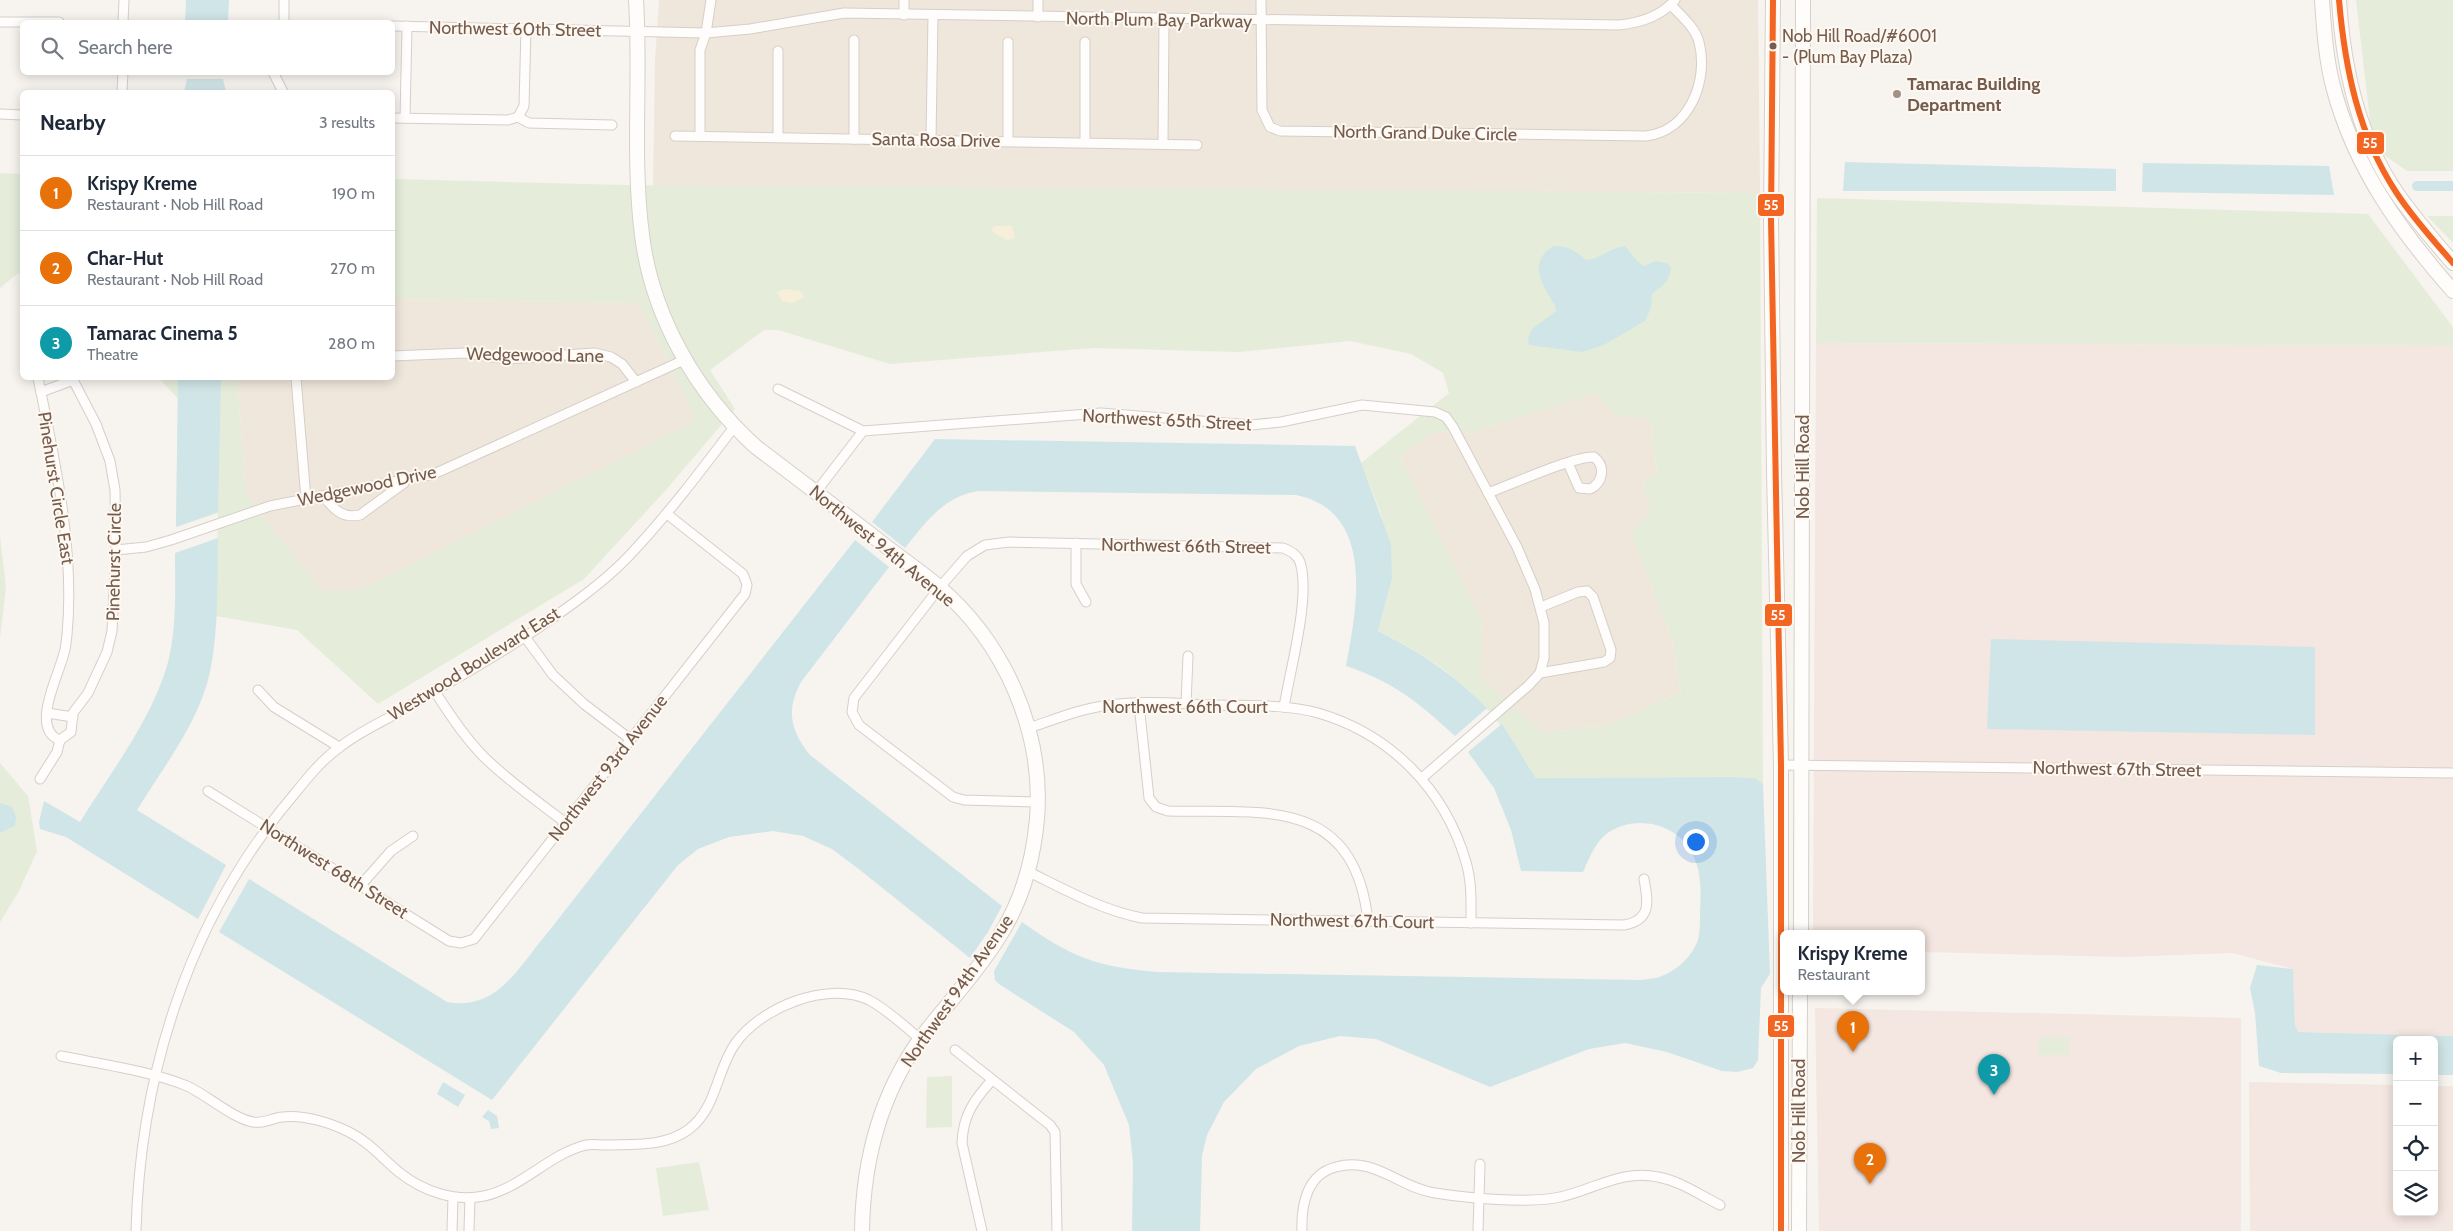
<!DOCTYPE html>
<meta charset="utf-8">
<style>
body{margin:0;font-family:Cabin,sans-serif;background:#f6f6f7;color:#1f2937}
.controls{position:absolute;right:15px;bottom:15px;display:grid;overflow:hidden;border-radius:8px;box-shadow:0 2px 12px #0003}
.controls button{width:45px;height:45px;display:grid;place-items:center;padding:0;border:0;border-bottom:1px solid #e0e1e3;background:#fff;color:#1f2937;font:25px sans-serif}
.you{position:absolute;left:1695px;top:841px;width:18px;height:18px;margin:-12px;border:4px solid #fff;border-radius:50%;background:#1a73e8;box-shadow:0 0 0 8px #1a73e833}
.badge{display:grid;place-items:center;width:32px;height:32px;border-radius:50%;background:#a29187;color:#fff;font-size:16px;font-weight:700}
.pin{position:absolute;translate:-50% -41px;filter:drop-shadow(0 1px 2px #0008)}
.pin::after{content:'';position:absolute;top:26px;width:18px;height:15px;background:inherit;clip-path:polygon(0 0,100% 0,50% 100%)}
.popup{position:absolute;left:1780px;top:930px;width:145px;height:65px;box-sizing:border-box;display:grid;place-content:center;border-radius:8px;background:#fff;filter:drop-shadow(0 1px 4px #0005);font-size:16px;white-space:nowrap;color:#747a83}
.popup b{font-size:19px;color:#1f2937}
.popup::after{content:'';position:absolute;left:50%;top:100%;margin-left:-10px;border:10px solid transparent;border-top-color:#fff}
.list{margin:0;padding:0;list-style:none}
h2{display:flex;justify-content:space-between;align-items:center;height:65px;margin:0;padding:0 20px;font-size:21px}
h2 small{font-size:16px;font-weight:400;color:#747a83}
.list li{display:grid;grid-template-columns:32px 1fr auto;gap:15px;align-items:center;box-sizing:border-box;height:75px;padding:0 20px;border-top:1px solid #e0e1e3}
.list b{display:block;font-size:19px;white-space:nowrap}
.list p{margin:0;font-size:16px;white-space:nowrap;color:#747a83}
.list em{font-size:16px;font-style:normal;color:#747a83}
.icon{flex:none;width:28px;height:28px;fill:none;stroke:currentColor;stroke-width:2;stroke-linecap:round;stroke-linejoin:round}
.map{position:relative;flex:none;width:2453px;height:1231px;overflow:hidden}
.search{position:absolute;background:#fff;box-shadow:0 2px 12px #0003;left:20px;top:20px;width:375px;height:55px;display:flex;align-items:center;gap:12px;box-sizing:border-box;padding:0 18px;border-radius:8px;color:#747a83;font-size:19px}
.panel{position:absolute;background:#fff;box-shadow:0 2px 12px #0003;left:20px;top:90px;width:375px;height:290px;border-radius:8px}
.map>svg:first-child{display:block}
.residential{fill:#efe6dc}
.commercial{fill:#f4e6e0}
.green{fill:#e5edda;fill-rule:evenodd}
.sand{fill:#f7efd9}
.water{fill:#d0e5e7}
.lines{fill:none;stroke-linecap:round;stroke-linejoin:round}
.canal{stroke:#d0e5e7;stroke-width:10}
.street-casing{stroke:#d5cfc9;stroke-width:11}
.secondary-casing{stroke:#d7d0ca;stroke-width:16}
.street{stroke:#fefdfc;stroke-width:9}
.secondary{stroke:#fefdfc;stroke-width:14}
.bus-1-casing{stroke:#fef8f0;stroke-width:10}
.bus-1{stroke:#f26522;stroke-width:6}
.bus-dot{fill:#745c4f;stroke:#fef8f0;stroke-width:2}
.poi-dot{fill:#a29187;stroke:#fef8f0;stroke-width:2}
.labels{text-anchor:middle;dominant-baseline:central;stroke-width:4;stroke-linejoin:round;paint-order:stroke}
.bus-label{font-size:17px;fill:#745c4f;stroke:#fef8f0;text-anchor:start}
.street-label{font-size:18px;fill:#745c4f;stroke:#fef8f0}
.poi-label{font-size:18px;font-weight:bold;fill:#745c4f;stroke:#fef8f0;text-anchor:start}
.line-badge{stroke:#fef8f0;stroke-width:2}
.badge-label{font-size:14px;text-anchor:middle;font-weight:bold;fill:#fff}
</style>
<div class="map">
<svg width="2453" height="1231" viewBox="0 0 2453 1231">
<rect width="100%" height="100%" fill="#f7f3ee"/>
<g class="residential">
<path d="M659 0H1758L1760 193 653 186 655 62Z"/>
<path d="M393 299 638 303 682 389 695 422 360 590H320L246 494 237 378H392Z"/>
<path d="M1597 393 1611 413 1650 420 1657 475 1643 482 1651 513 1631 533 1672 638 1681 692 1609 725 1544 733 1479 677 1482 621 1400 457 1434 432 1475 431Z"/>
</g>
<g class="commercial">
<path d="M1816 343 2453 346V1036L2297 1032 2295 1025 2293 969 2232 953 2124 957 1922 952V933H1813Z"/>
<path d="M1815 1008 2241 1018V1231H1819Z"/>
<path d="M2249 1082 2397 1085V1212H2434V1086H2453V1231H2250Z"/>
</g>
<g class="green">
<path d="M2356 0H2453V171H2407L2373 147Z"/>
<path d="M0 173 22 174V273L17 274 0 288Z"/>
<path d="M393 179 623 185 1760 193 1763 784 1755 778 1732 777 1536 778C1493 705 1454 668 1378 631L1392 579 1381 514 1361 463 1449 393 1443 373 1411 354 1350 341 1239 352 1094 348 890 364 778 330H764L710 370 735 409 665 491 584 579 378 704 297 630 216 616 218 513 176 527 178 399 159 378H237L246 494 320 590H360L695 422 682 389 638 303 393 299ZM1597 393 1611 413 1650 420 1657 474 1643 482 1651 513 1631 533 1672 638 1681 692 1609 725 1544 733 1480 677 1482 621 1400 457 1434 432 1475 431Z"/>
<path d="M1817 198 2368 214 2453 327V346L1816 343Z"/>
<path d="M2427 216H2453V243Z"/>
<path d="M0 536 6 587 0 639Z"/>
<path d="M0 763 28 796 37 851 19 891 0 922Z"/>
<path d="M2039 1037H2070L2069 1055H2038Z"/>
<path d="M952 1076V1127L926 1128 927 1077Z"/>
<path d="M699 1162 709 1210 663 1216 656 1168Z"/>
</g>
<g class="sand">
<path d="M994 226H1012L1015 238 1007 240 991 231Z"/>
<path d="M787 289 800 291 804 297 793 303 782 301 777 292Z"/>
</g>
<g class="water">
<path d="M186 0H229L228 22H185Z"/>
<path d="M187 79H223L226 92H184Z"/>
<path d="M1845 162 2116 169V191H1843Z"/>
<path d="M2143 163 2329 166 2334 195 2142 192Z"/>
<path d="M1553 246C1568 246 1575 250 1586 260 1601 259 1611 247 1625 246L1637 261 1644 266 1655 261 1667 263 1671 268C1669 282 1663 285 1652 294L1651 308 1645 321 1604 345 1582 352 1529 345 1528 338 1532 329 1556 311C1556 305 1553 303 1550 297 1538 277 1531 261 1553 246Z"/>
<path d="M178 378H221L218 512 176 527Z"/>
<path d="M935 439 1355 446 1391 544 1392 579 1378 631C1423 654 1451 672 1487 708L1455 736C1418 702 1394 682 1346 666 1357 608 1376 511 1296 495L978 491C943 497 926 522 905 548L872 522Z"/>
<path d="M218 538C217 583 219 628 210 672 199 723 163 767 137 810L226 865 198 919 66 837 40 829 39 822 44 801 80 822C111 772 150 722 167 666 177 630 175 590 175 553Z"/>
<path d="M855 540 889 567 801 682C786 710 790 730 810 755L1002 906 988 932 970 958 860 870 832 849 803 836 773 831 729 837 698 849 678 865 492 1100 219 932 249 879 447 1002C497 1011 517 969 545 936Z"/>
<path d="M1991 639 2315 647V735L1987 729Z"/>
<path d="M1502 724 1536 778 1732 777 1755 778 1763 784 1770 974 1761 988 1758 1060 1753 1068 1737 1072 1722 1071 1667 1052 1625 1043 1589 1049 1490 1087 1376 1039 1340 1036 1299 1046 1256 1069 1224 1102 1207 1135 1202 1156 1200 1231H1132L1133 1163 1129 1125 1104 1065 1074 1032 999 984 995 980 994 971 1022 922C1071 957 1097 967 1157 972L1640 980C1647 979 1655 979 1662 976 1678 970 1696 953 1699 935 1700 928 1700 920 1700 912 1701 892 1702 872 1692 853 1676 822 1631 813 1604 836 1594 845 1588 861 1583 872L1521 871 1511 830 1494 788 1468 752Z"/>
<path d="M0 803 12 807 16 817 15 826 0 833Z"/>
<path d="M2257 965 2293 969 2295 1025 2298 1032 2453 1036V1075H2434V1040H2397V1074L2281 1073 2259 1066 2255 1013 2250 988Z"/>
<path d="M443 1082 465 1095 458 1107 437 1094Z"/>
<path d="M488 1110 497 1116 499 1128 491 1129 489 1121 482 1117Z"/>
</g>
<g class="lines">
<path class="canal" d="M2417 186H2453"/>
<defs>
<g id="street">
<path d="M284 0V22"/>
<path d="M1038 0V17"/>
<path d="M1261 0 1262 110 1270 127 1280 131 1646 136C1689 131 1709 81 1699 42 1695 27 1681 16 1671 5"/>
<path d="M904 15V0"/>
<path d="M0 22H59"/>
<path d="M123 22 124 0"/>
<path d="M392 26 706 33 750 29 844 13 1619 25C1640 23 1661 16 1675 0"/>
<path d="M1008 42V141"/>
<path d="M778 51V137"/>
<path d="M273 72 283 92"/>
<path d="M122 92 123 72"/>
<path d="M0 114 22 115"/>
<path d="M518 117 524 106 526 28"/>
<path d="M392 118 508 120 518 117 529 123 612 125"/>
<path d="M405 118 407 26"/>
<path d="M675 136 1197 145"/>
<path d="M700 136V50L706 33 711 0"/>
<path d="M854 139V40"/>
<path d="M931 140 933 16"/>
<path d="M1085 142V42"/>
<path d="M1163 144 1164 20"/>
<path d="M392 356 465 353 507 359 594 353 611 357 622 364 636 382"/>
<path d="M38 378C55 461 75 549 67 635 66 641 66 648 64 653 60 673 29 729 60 740"/>
<path d="M296 378 306 499"/>
<path d="M778 389 863 431 1101 413 1251 425 1281 422 1362 405 1435 412 1446 417 1453 427 1517 547 1535 589 1544 623V658L1540 673 1529 685 1422 778"/>
<path d="M41 392 73 380"/>
<path d="M816 492 863 431"/>
<path d="M1488 493C1510 485 1574 456 1594 457 1606 466 1603 483 1590 489L1579 488 1568 463"/>
<path d="M323 496C334 509 342 519 360 515L404 483"/>
<path d="M1076 543V584L1086 602"/>
<path d="M116 550 146 547 171 540 270 506 434 474 684 360"/>
<path d="M525 637 553 675 584 704 630 739"/>
<path d="M1540 673 1604 662 1610 658 1611 650 1593 597 1587 591 1578 592 1541 607"/>
<path d="M258 690 274 707 339 747"/>
<path d="M434 690C449 714 465 738 485 758 510 782 538 802 566 823"/>
<path d="M1139 704 1149 798 1156 807 1168 811C1264 813 1354 796 1368 921"/>
<path d="M1186 704 1188 656"/>
<path d="M47 713 73 717"/>
<path d="M1029 728C1056 719 1082 708 1110 705 1143 700 1182 704 1216 705 1250 706 1285 704 1318 713 1391 734 1445 790 1466 862 1472 882 1471 903 1471 923"/>
<path d="M60 740 71 732 73 713 88 693 107 652 112 631 116 550 115 490 110 461 96 424 72 378"/>
<path d="M1781 765 2453 773"/>
<path d="M40 779 57 752 60 740"/>
<path d="M208 791 449 941 461 943 474 939 745 594 747 585 743 574 667 514"/>
<path d="M1038 802 964 800 953 797 859 725 852 712 854 698 940 587 967 556 985 545 1009 542 1283 548C1290 551 1297 554 1300 562 1311 596 1290 670 1284 707"/>
<path d="M1029 872C1066 890 1101 910 1142 918L1624 925C1652 920 1648 901 1644 879"/>
<path d="M361 885 391 851 413 836"/>
<path d="M955 1050 1050 1125 1055 1132 1057 1231"/>
<path d="M61 1056C100 1064 152 1071 187 1086 207 1095 232 1118 253 1122 264 1124 272 1118 282 1117 303 1114 331 1123 349 1132 369 1142 383 1159 400 1173 423 1191 454 1202 484 1196 522 1188 549 1154 586 1145 592 1144 599 1145 606 1145 634 1144 664 1147 688 1130 717 1109 716 1071 735 1044 760 1008 827 980 869 1000 888 1010 904 1026 920 1039"/>
<path d="M136 1231C140 1079 186 928 282 809 300 788 317 763 340 747 355 735 373 726 390 717 435 690 482 665 526 636 559 614 600 586 627 558 666 517 700 472 734 427"/>
<path d="M452 1231 453 1198"/>
<path d="M469 1231 470 1198"/>
<path d="M982 1231 962 1143C963 1115 974 1100 992 1080"/>
<path d="M1302 1231C1301 1205 1307 1174 1336 1167 1374 1156 1400 1188 1435 1193 1467 1198 1529 1204 1560 1197 1593 1190 1622 1169 1658 1177 1680 1181 1700 1195 1720 1205"/>
<path d="M1478 1231 1480 1164"/>
</g>
<g id="secondary">
<path d="M636 0C641 78 632 157 642 235 652 316 696 393 756 447 797 478 838 509 878 540 898 556 919 570 938 586 1005 643 1044 732 1037 819 1033 863 1021 904 997 940 975 975 946 1005 921 1038 880 1095 863 1162 862 1231"/>
<path d="M1773 0 1771 219 1774 472 1781 765V1231"/>
<path d="M2322 0C2324 30 2326 61 2334 90 2355 168 2400 231 2453 291"/>
<path d="M2339 0C2343 66 2358 136 2396 192 2413 217 2433 240 2453 263"/>
<path d="M1801 933 1803 0"/>
<path d="M1799 1231 1800 991"/>
</g>
</defs>
<use href="#street" class="street-casing"/>
<use href="#secondary" class="secondary-casing"/>
<use href="#street" class="street"/>
<use href="#secondary" class="secondary"/>
<defs>
<g id="bus-1">
<path d="M1773 0 1771 219 1781 765V1231"/>
<path d="M2339 0C2345 68 2358 134 2396 192 2412 217 2433 240 2453 263"/>
</g>
</defs>
<use href="#bus-1" class="bus-1-casing"/>
<use href="#bus-1" class="bus-1"/>
</g>
<circle class="bus-dot" cx="1773" cy="46" r="4.5"/>
<circle class="poi-dot" cx="1897" cy="94" r="5"/>
<g class="labels">
<g class="bus-label">
<text x="1782" y="36">Nob Hill Road/#6001<tspan x="1782" dy="21">- (Plum Bay Plaza)</tspan></text>
</g>
<g class="street-label">
<text transform="translate(1159 20) rotate(1)">North Plum Bay Parkway</text>
<text transform="translate(515 29) rotate(1)">Northwest 60th Street</text>
<text transform="translate(1425 133) rotate(1)">North Grand Duke Circle</text>
<text transform="translate(936 140) rotate(1)">Santa Rosa Drive</text>
<text transform="translate(535 355) rotate(1)">Wedgewood Lane</text>
<text transform="translate(1167 420) rotate(3)">Northwest 65th Street</text>
<text transform="translate(1803 467) rotate(-90)">Nob Hill Road</text>
<text transform="translate(367 486) rotate(-12)">Wedgewood Drive</text>
<text transform="translate(56 488) rotate(81)">Pinehurst Circle East</text>
<text transform="translate(882 546) rotate(39)">Northwest 94th Avenue</text>
<text transform="translate(1186 546) rotate(1)">Northwest 66th Street</text>
<text transform="translate(114 562) rotate(-89)">Pinehurst Circle</text>
<text transform="translate(474 664) rotate(-32)">Westwood Boulevard East</text>
<text x="1185" y="707">Northwest 66th Court</text>
<text transform="translate(608 768) rotate(-52)">Northwest 93rd Avenue</text>
<text transform="translate(2117 769) rotate(1)">Northwest 67th Street</text>
<text transform="translate(334 869) rotate(32)">Northwest 68th Street</text>
<text transform="translate(1352 921) rotate(1)">Northwest 67th Court</text>
<text transform="translate(957 991) rotate(-55)">Northwest 94th Avenue</text>
<text transform="translate(1799 1111) rotate(-90)">Nob Hill Road</text>
</g>
<g class="poi-label">
<text x="1907" y="84">Tamarac Building<tspan x="1907" dy="21">Department</tspan></text>
</g>
</g>
<g class="line-badge">
<rect x="2356" y="131" width="29" height="24" rx="5" fill="#f26522"/>
<rect x="1757" y="193" width="28" height="24" rx="5" fill="#f26522"/>
<rect x="1764" y="603" width="29" height="24" rx="5" fill="#f26522"/>
<rect x="1767" y="1014" width="28" height="24" rx="5" fill="#f26522"/>
</g>
<g class="badge-label">
<text x="2370" y="148">55</text>
<text x="1771" y="210">55</text>
<text x="1778" y="620">55</text>
<text x="1781" y="1031">55</text>
</g>
</svg>
<div class="controls">
<button>+</button>
<button>−</button>
<button><svg class="icon" aria-label="locate" viewBox="0 0 24 24"><circle cx="12" cy="12" r="6"/><path d="M12 2v4M12 18v4M2 12h4M18 12h4"/></svg></button>
<button><svg class="icon" aria-label="layers" viewBox="0 0 24 24"><path d="M12 4l9 5-9 5-9-5zM3 14l9 5 9-5"/></svg></button>
</div>
<div class="you"></div>
<div class="pin badge" style="left:1853px;top:1052px;background:#e8710a">1</div>
<div class="popup"><b>Krispy Kreme</b>Restaurant</div>
<div class="pin badge" style="left:1870px;top:1184px;background:#e8710a">2</div>
<div class="pin badge" style="left:1994px;top:1095px;background:#0f9aa8">3</div>
<div class="search"><svg class="icon" aria-label="search" viewBox="0 0 24 24"><circle cx="10" cy="10" r="6"/><path d="M15 15l6 6"/></svg>Search here</div>
<section class="panel">
<h2>Nearby<small>3 results</small></h2>
<ul class="list">
<li><span class="badge" style="background:#e8710a">1</span><div><b>Krispy Kreme</b><p>Restaurant · Nob Hill Road</p></div><em>190 m</em></li>
<li><span class="badge" style="background:#e8710a">2</span><div><b>Char-Hut</b><p>Restaurant · Nob Hill Road</p></div><em>270 m</em></li>
<li><span class="badge" style="background:#0f9aa8">3</span><div><b>Tamarac Cinema 5</b><p>Theatre</p></div><em>280 m</em></li>
</ul>
</section>
</div>
